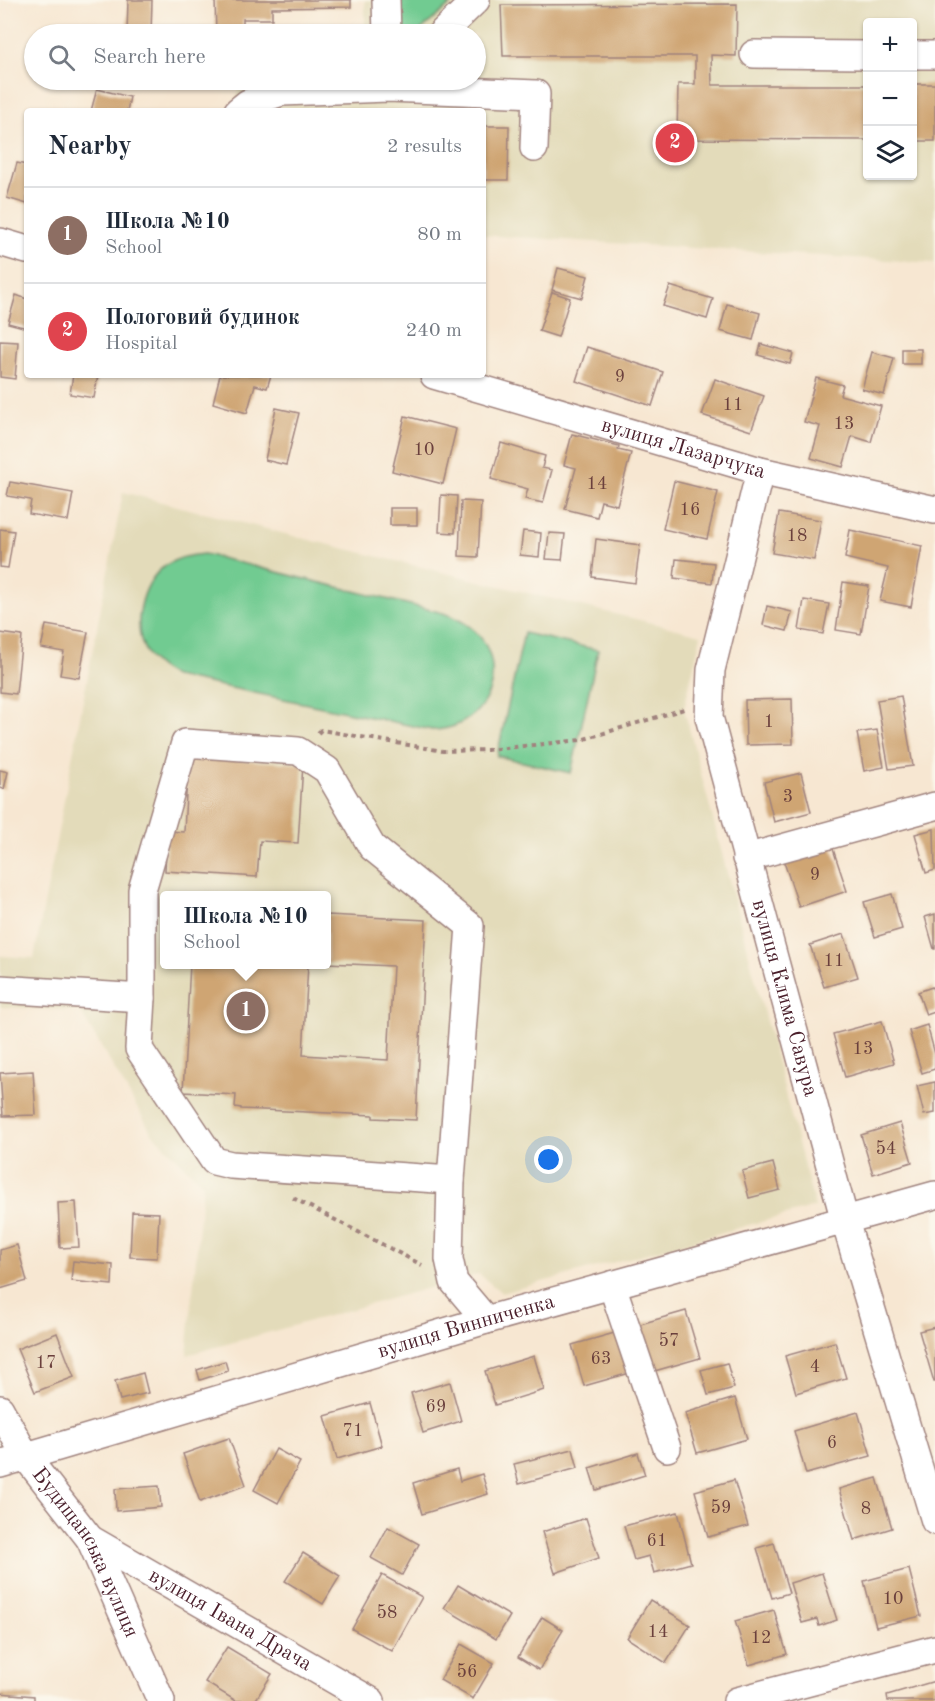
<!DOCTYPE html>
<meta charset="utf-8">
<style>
body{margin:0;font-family:"Old Standard TT",serif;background:#f6f6f7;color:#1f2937}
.controls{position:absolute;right:18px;top:18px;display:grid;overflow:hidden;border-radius:6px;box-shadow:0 2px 4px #0004}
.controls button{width:54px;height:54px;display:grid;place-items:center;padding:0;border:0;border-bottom:2px solid #e0e1e3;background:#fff;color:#1f2937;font:30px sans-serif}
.you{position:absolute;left:549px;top:1160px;width:21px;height:21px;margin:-15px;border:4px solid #fff;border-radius:50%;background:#1a73e8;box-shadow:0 0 0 9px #1a73e833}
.badge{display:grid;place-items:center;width:39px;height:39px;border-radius:50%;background:#2563eb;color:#fff;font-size:20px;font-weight:700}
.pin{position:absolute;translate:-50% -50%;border:3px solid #fff;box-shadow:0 2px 6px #0006}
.popup{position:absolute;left:160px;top:891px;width:171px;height:78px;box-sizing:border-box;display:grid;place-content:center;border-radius:6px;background:#fff;filter:drop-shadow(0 2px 4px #0005);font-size:20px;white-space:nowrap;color:#747a83}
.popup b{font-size:22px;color:#1f2937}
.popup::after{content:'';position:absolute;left:50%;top:100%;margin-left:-12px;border:12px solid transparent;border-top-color:#fff}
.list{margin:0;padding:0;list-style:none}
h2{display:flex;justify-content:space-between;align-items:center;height:78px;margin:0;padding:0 24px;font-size:26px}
h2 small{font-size:20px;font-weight:400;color:#747a83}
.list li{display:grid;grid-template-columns:39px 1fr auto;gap:18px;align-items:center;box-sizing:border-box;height:96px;padding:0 24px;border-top:2px solid #e0e1e3}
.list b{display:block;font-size:22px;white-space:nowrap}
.list p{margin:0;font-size:20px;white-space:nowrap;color:#747a83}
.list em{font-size:20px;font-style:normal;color:#747a83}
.icon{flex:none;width:33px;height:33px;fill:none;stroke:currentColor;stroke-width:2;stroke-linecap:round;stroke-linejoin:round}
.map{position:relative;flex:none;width:935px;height:1701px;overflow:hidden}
.search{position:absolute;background:#fff;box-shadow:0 2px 4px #0004;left:24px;top:24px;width:462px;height:66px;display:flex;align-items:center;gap:15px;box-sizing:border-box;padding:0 21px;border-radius:33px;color:#747a83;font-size:22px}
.panel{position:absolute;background:#fff;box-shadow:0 2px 4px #0004;left:24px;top:108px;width:462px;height:270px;border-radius:6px}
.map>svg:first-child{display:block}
.built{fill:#e3dbba;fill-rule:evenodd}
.green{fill:#71cb91;stroke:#5e755e;stroke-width:1.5}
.building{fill:#cfa573}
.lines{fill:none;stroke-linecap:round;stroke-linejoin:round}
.minor-casing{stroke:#a0837e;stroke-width:30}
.path{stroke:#a0837e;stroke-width:4;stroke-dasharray:4.5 4.5;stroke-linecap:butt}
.minor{stroke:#fff;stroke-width:27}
.labels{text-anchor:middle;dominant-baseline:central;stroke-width:4.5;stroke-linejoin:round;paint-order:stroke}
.number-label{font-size:18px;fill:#6b403d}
.street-label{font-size:21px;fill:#4a1f2b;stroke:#fbf7ec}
</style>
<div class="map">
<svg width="935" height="1701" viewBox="0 0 935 1701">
<rect width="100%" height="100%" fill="#fbf7ec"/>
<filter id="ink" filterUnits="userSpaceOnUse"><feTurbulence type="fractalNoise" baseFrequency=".0167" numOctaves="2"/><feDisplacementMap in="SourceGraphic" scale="12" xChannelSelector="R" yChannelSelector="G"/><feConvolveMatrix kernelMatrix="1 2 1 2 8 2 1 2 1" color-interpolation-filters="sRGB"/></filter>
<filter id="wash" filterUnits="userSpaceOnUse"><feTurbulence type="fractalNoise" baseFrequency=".008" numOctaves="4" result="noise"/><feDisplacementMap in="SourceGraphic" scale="24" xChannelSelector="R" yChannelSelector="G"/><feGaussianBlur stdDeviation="1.35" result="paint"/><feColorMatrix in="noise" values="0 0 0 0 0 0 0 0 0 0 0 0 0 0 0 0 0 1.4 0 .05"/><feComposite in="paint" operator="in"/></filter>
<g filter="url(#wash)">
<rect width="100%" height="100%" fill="#f7e7d2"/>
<g class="built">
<path d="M365 0H935V263L483 235V111H234L240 82 256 80H476V34H365ZM868 22H912V176H868Z"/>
<path d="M123 492 293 536 701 635 684 709 815 1207 502 1293 479 1274 187 1355 203 1184 152 1133 80 1011 0 1007V956L34 958ZM165 896H327V964H165Z"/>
</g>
<g class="green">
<path d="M401 0H456L416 34H401Z"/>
<path d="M204 554 443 613C460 619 478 629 486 646 506 687 476 730 432 730L174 676C161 670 149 661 144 648 132 621 143 579 168 564 179 557 192 555 204 554Z"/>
<path d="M524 633 598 650 571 773 497 756Z"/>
</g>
<g id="blocks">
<g class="building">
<path d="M128 0H152L151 34H127Z"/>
<path d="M215 0H351V7L272 8V19H243V34H216Z"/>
<path d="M737 4 736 56 711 55 712 85H868V140L677 139 678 84H695V56H503L501 5Z"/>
<rect x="912" y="84" width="23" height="57"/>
<path d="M97 89 130 97 127 111H91Z"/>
<path d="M483 126H509L508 180H483Z"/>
<path d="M17 163 27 165V204L7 198Z"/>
<path d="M558 268 588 276 582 298 552 290Z"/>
<path d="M670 286 713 299 707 319 663 306Z"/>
<path d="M552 292 570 298 558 337 539 331Z"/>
<path d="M16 295 27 299V328L8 323Z"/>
<path d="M727 304 760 313 753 340 720 331Z"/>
<path d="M0 341 18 342 15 379 0 377Z"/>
<path d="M761 344 793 353 790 364 758 355Z"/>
<path d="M587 347 663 372 652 406 576 381Z"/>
<rect x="902" y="349" width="19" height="15"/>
<path d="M872 352 894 358 884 395 862 389Z"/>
<path d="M73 375H98L94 398 70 394Z"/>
<path d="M220 375H271L267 388 255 385 247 413 213 403Z"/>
<path d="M816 378 843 385 840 395 881 406 871 442 852 436 843 467 811 458 820 426 804 422Z"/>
<path d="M715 379 764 396 751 431 702 415Z"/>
<path d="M276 408 299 413 286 465 265 460Z"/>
<path d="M405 416 456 429 443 484 392 471Z"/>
<path d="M572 434 619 446 618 450 631 453 617 505 601 501 597 517 565 509 576 468 564 465Z"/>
<path d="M501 443 545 456 542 468 552 470 543 503 525 499 528 489 491 479Z"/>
<path d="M674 481 718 492 707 539 663 529Z"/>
<path d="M10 482 73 493 68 521 29 514 31 500 7 496Z"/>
<path d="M441 495 457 496 455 533 439 532Z"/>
<path d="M461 501 481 502 478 557 459 556Z"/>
<rect x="390" y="508" width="27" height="17"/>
<path d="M779 513 821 520 814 560 772 553Z"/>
<path d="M0 529 14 531 8 568 0 567Z"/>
<path d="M850 530 922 546 911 607 880 601 888 568 845 558Z"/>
<path d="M523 531 541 533 539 557 520 555Z"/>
<path d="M549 533 565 534 562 560 546 559Z"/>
<path d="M596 539 640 545 635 583 592 577Z"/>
<path d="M676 559 714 563 712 583 674 578Z"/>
<path d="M843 582 869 586 861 634 836 630Z"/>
<path d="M804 600 829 604 823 634 799 630Z"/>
<path d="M767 606 792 612 787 631 763 625Z"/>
<path d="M46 625 88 632 79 678 60 675 64 652 41 648Z"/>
<path d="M0 633 22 636 16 694 0 692Z"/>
<path d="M901 696 913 766 889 769 877 700Z"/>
<path d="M792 699 793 744 746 745 745 700Z"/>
<path d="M877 730 884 767 864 771 857 733Z"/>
<path d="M188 757 303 764 298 843 260 841 257 877 165 871 167 831 184 832Z"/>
<path d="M0 770 8 772 4 789 0 788Z"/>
<path d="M801 773 811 812 774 822 764 782Z"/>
<path d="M934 829 935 870 926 873 915 834Z"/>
<path d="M831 843 847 891 799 907 783 859Z"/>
<path d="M892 894 902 929 875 937 864 902Z"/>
<path d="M935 914V949H934L925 917Z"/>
<path d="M327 915 426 920 416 1120 373 1118V1115L241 1109V1108L235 1107 236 1095 183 1092 190 964H308L303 1055 388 1060 393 966 327 963Z"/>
<path d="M844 934 858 977 824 987 810 945Z"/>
<path d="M932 987 935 995V1012L926 1015 918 992Z"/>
<path d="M882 1021 894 1063 845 1077 833 1034Z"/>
<path d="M927 1025 935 1054V1069L922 1073 909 1031Z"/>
<path d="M33 1071 36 1115 3 1116 0 1073Z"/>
<path d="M935 1082V1113L924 1115 917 1086Z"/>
<path d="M900 1123 912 1162 873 1174 861 1135Z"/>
<path d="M773 1163 780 1190 749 1198 742 1171Z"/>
<path d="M76 1202 79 1247 60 1248 58 1203Z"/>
<path d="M132 1212 159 1213 157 1258 130 1257Z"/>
<path d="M17 1245 27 1281 0 1289V1250Z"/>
<path d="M73 1261 113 1265 112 1285 71 1281Z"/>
<path d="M686 1311 700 1358 651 1372 637 1325Z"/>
<path d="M935 1327V1382H934L919 1331Z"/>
<path d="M618 1332 630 1373 584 1386 572 1345Z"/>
<path d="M57 1333 74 1377 35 1392 17 1349Z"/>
<path d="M835 1342 846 1378 796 1393 785 1356Z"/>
<path d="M534 1356 544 1390 495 1405 485 1371Z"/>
<path d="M225 1361 228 1371 200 1380 197 1370Z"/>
<path d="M727 1363 734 1388 708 1395 701 1370Z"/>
<path d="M143 1373 148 1393 120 1400 115 1381Z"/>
<path d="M450 1382 461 1421 423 1433 411 1393Z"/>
<path d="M735 1398 747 1439 697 1453 685 1413Z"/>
<path d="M370 1403 382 1446 337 1459 325 1416Z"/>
<path d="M858 1412 871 1456 806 1474 794 1431Z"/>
<path d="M229 1438 246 1485 200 1502 183 1454Z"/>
<path d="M276 1449 300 1462 278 1503 254 1490Z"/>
<path d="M573 1449 578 1468 519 1484 514 1464Z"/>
<path d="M638 1453 645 1475 596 1490 589 1468Z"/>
<path d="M457 1469 460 1481 482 1474 488 1494 422 1514 413 1483Z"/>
<path d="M877 1478 892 1528 854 1540 839 1489Z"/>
<path d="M734 1480 748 1526 708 1537 695 1491Z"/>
<path d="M159 1486 161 1507 116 1511 115 1489Z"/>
<path d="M678 1512 691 1563 654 1573 649 1556 634 1560 624 1526Z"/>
<path d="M586 1518 599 1558 555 1573 542 1532Z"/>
<path d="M388 1527 419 1544 402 1575 371 1558Z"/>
<path d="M774 1543 789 1593 772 1598 757 1548Z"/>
<path d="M303 1553 340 1576 323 1604 285 1581Z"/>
<path d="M909 1569 921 1616 876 1627 864 1581Z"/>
<path d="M822 1573 837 1620 819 1626 817 1619 802 1623 790 1583Z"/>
<path d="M382 1575 422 1597 392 1651 352 1629Z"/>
<path d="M458 1585 510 1616 496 1639 444 1608Z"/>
<path d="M650 1600 690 1625 666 1663 627 1638Z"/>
<path d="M774 1610 787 1654 749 1665 735 1621Z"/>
<path d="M542 1617 563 1630 539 1670 518 1657Z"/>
<path d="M461 1644 494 1663 473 1699 440 1680Z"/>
<path d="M227 1647 272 1674 255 1701H236L205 1682Z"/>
<path d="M935 1681V1701H888L887 1695Z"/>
<path d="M0 1693 34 1696V1701H0Z"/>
</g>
</g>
</g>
<g filter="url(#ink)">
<use href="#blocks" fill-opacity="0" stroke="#a0837e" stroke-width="1.5"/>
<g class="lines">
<defs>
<g id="minor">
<path d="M386 0 387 34"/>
<path d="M441 34 476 0"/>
<path d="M754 54 868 55"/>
<path d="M912 55H935"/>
<path d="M238 111 248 103 282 92 388 88 536 94 534 148"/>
<path d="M0 242 27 250"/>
<path id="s1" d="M434 375 760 471 935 510"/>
<path id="s2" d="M760 471 711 670 709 717 845 1221 935 1521"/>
<path d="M746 858 935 806"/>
<path d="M0 989 142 998V890L185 743 298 751 327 770 372 847 470 926 451 1180 449 1259 454 1282 486 1320"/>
<path d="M142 998 139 1049 214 1161 231 1165 451 1180"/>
<path d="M612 1285 667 1448"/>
<path id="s3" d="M0 1409 26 1457 90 1539 161 1701"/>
<path id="s4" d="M0 1464 486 1320 935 1195"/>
<path id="s5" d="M90 1539 371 1701"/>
<path d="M737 1701 935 1649"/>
</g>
</defs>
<use href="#minor" class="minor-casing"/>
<g class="path">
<path d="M318 733 321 730 443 751 487 750 581 740 684 709"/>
<path d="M293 1198 422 1265"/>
</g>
<use href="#minor" class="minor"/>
</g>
</g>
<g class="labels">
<g class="number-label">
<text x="620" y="377">9</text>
<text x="733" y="405">11</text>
<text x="844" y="424">13</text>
<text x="424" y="450">10</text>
<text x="597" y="484">14</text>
<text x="690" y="510">16</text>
<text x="797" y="536">18</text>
<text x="769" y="722">1</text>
<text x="788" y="797">3</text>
<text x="815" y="875">9</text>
<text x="834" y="961">11</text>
<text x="863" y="1049">13</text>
<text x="886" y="1149">54</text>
<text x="669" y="1341">57</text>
<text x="601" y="1359">63</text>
<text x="46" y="1363">17</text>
<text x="815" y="1367">4</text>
<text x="436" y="1407">69</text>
<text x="353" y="1431">71</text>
<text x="832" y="1443">6</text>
<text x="721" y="1508">59</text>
<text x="866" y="1509">8</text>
<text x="657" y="1541">61</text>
<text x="893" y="1599">10</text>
<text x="387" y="1613">58</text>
<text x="658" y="1632">14</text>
<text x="761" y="1638">12</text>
<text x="467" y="1672">56</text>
</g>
<g class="street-label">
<text stroke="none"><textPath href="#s1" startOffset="260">вулиця Лазарчука</textPath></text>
<text stroke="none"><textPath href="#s2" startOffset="543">вулиця Клима Савура</textPath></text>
<text stroke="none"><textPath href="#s4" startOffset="486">вулиця Винниченка</textPath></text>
<text stroke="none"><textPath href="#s3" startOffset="168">Будищанська вулиця</textPath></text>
<text stroke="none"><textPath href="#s5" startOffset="162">вулиця Івана Драча</textPath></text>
</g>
</g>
</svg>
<div class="controls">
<button>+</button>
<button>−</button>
<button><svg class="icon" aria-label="layers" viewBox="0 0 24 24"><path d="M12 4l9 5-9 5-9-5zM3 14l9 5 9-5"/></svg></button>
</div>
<div class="you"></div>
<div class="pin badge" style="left:246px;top:1011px;background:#8d6e63">1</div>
<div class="popup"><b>Школа №10</b>School</div>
<div class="pin badge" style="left:675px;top:143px;background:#e0444e">2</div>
<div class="search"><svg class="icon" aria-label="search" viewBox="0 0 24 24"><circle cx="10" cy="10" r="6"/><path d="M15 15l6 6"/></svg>Search here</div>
<section class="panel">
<h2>Nearby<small>2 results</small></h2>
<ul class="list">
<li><span class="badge" style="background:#8d6e63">1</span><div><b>Школа №10</b><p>School</p></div><em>80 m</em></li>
<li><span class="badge" style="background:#e0444e">2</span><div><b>Пологовий будинок</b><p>Hospital</p></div><em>240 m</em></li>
</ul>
</section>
</div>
